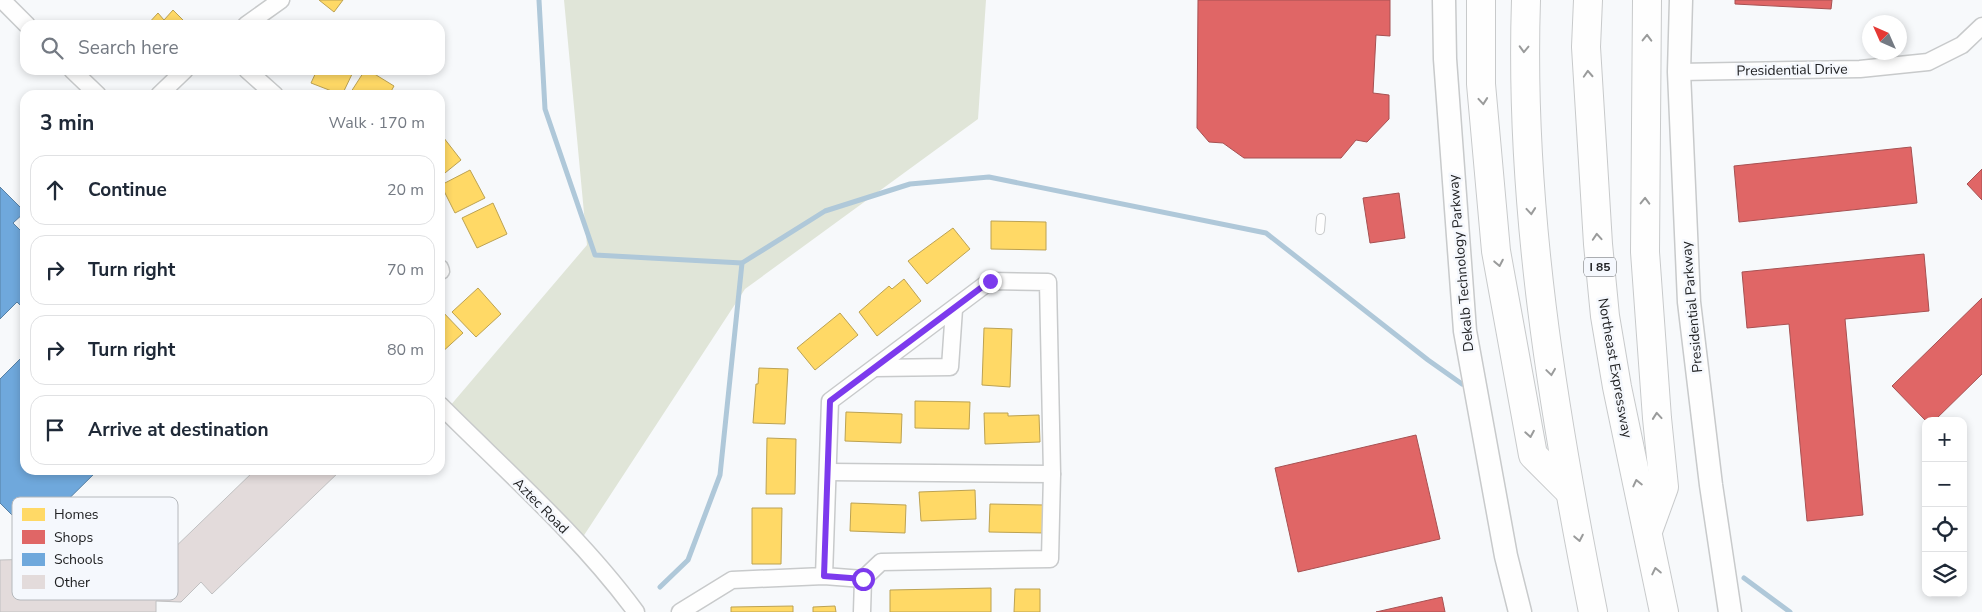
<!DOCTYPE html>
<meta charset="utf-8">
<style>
body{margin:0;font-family:"Nunito Sans",sans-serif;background:#f2f2f3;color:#1f2937}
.controls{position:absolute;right:15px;bottom:15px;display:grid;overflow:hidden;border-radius:10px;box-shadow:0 2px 8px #0003}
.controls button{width:45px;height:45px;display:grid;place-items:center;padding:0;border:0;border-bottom:1px solid #e0e1e3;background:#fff;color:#1f2937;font:25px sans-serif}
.compass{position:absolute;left:1862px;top:15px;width:45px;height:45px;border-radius:50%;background:#fff;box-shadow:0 2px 8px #0003;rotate:315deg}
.stop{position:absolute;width:15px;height:15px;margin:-11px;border:4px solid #7c3aed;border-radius:50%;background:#fff}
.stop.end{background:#7c3aed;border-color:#fff;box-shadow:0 1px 5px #0008}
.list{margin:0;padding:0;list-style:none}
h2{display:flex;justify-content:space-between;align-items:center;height:65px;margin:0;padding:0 20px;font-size:21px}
h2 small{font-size:16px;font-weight:400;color:#747a83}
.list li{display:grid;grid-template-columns:32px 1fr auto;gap:15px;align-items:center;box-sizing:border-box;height:70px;margin:0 10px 10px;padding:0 10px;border:1px solid #e0e1e3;border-radius:15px}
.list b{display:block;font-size:19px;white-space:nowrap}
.list em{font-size:16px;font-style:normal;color:#747a83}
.icon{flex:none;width:28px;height:28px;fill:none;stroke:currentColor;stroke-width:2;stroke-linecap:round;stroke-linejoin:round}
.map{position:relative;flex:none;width:1982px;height:612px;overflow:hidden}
.search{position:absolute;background:#fff;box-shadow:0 2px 8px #0003;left:20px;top:20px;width:425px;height:55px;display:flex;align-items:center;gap:12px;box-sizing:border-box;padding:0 18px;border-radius:15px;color:#747a83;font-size:19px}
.panel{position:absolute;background:#fff;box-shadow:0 2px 8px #0003;left:20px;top:90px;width:425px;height:385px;border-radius:15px}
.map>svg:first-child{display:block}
.green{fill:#e0e5d8}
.homes{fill:#ffd966;stroke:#bca252}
.shops{fill:#e06666;stroke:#a65152}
.schools{fill:#6fa8dc;stroke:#5780a4}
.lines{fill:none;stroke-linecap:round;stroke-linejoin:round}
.stream{stroke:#afc8d9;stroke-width:5}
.building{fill:#e3dbdb;stroke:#c0c0c1}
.lane-casing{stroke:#c8cacb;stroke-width:10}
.street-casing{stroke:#c8cacb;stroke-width:19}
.secondary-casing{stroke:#c8cacb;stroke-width:25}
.highway-casing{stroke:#c8cacb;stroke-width:30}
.lane{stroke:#fefefe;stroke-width:8}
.street{stroke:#fefefe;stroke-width:16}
.secondary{stroke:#fefefe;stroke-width:22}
.highway{stroke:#fefefe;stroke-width:28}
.oneway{stroke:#9a9b9b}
.route{stroke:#7c3aed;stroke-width:6}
.labels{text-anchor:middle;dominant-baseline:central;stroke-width:5;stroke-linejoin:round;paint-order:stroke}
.shield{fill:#f5f8fd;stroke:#606264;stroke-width:1}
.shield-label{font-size:12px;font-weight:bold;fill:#202123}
.street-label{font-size:14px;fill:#202123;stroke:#f5f8fd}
.key{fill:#f5f8fd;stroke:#b5b8bc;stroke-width:1}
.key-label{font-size:14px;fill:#202123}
</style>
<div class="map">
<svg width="1982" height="612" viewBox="0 0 1982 612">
<rect width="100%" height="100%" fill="#f7f9fb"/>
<path class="green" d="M564 0H986L978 119 745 289 577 546 444 413 587 245Z"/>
<g class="homes">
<path d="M319 0H343L334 12Z"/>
<path d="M173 10 188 25H147L158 13 164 20Z"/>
<path d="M317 70H354L342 95 311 83Z"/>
<path d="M365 70H368L394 86 389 95H349Z"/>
<path d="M440 133 461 160 440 177Z"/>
<path d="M470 170 485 198 455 213 441 185Z"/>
<path d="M493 203 507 234 477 248 462 218Z"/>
<path d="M991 221 1046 222V250L991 249Z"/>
<path d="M953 228 970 249 927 284 908 261Z"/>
<path d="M904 279 921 301 877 336 859 312 889 286 892 289Z"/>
<path d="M478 288 501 314 476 337 452 312Z"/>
<path d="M440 309 463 333 440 354Z"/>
<path d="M840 313 858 335 815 370 797 348Z"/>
<path d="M984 328 1012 329 1010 387 982 385Z"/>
<path d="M759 368 788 369 785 424 753 423 756 384H758Z"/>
<path d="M915 401 970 402 969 429 915 428Z"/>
<path d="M846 412 902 414 901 443 845 441Z"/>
<path d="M984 413H1008V416L1039 415 1040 442 985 444Z"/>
<path d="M767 438 796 439 795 494H766Z"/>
<path d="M975 490 976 519 921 521 919 492Z"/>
<path d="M851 503 906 505 905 533 850 531Z"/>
<path d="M990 504 1045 505V533L989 532Z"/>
<path d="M752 508H782L781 564H752Z"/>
<path d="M991 588V612H890V590Z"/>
<path d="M1015 589H1040V612H1014Z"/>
<path d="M793 606V612H731V607Z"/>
<path d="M835 606 836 612H813V607Z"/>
</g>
<g class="shops">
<path d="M1198 0H1390V36L1376 35 1373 93 1389 95V119L1367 142 1356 140 1341 158H1244L1223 143 1209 142 1197 128Z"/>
<path d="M1735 0H1832L1831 9 1735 4Z"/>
<path d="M1911 147 1917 203 1739 222 1734 166Z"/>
<path d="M1982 169V200L1967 184Z"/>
<path d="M1399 193 1405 238 1370 243 1363 198Z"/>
<path d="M1924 254 1929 311 1845 319 1863 515 1807 521 1789 324 1747 328 1742 272Z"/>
<path d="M1982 298V374L1934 421H1926L1892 386Z"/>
<path d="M1416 435 1440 539 1298 572 1275 468Z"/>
<path d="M1442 597 1445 612H1376Z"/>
</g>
<g class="schools">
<path d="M0 187 25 212 13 223 25 235V310L17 302 0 319Z"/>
<path d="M25 354V470H98L32 535 0 503V379Z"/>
</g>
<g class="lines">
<g class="stream">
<path d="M539 0 545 109 595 255 742 263 825 211 910 184 989 177 1266 233 1428 360 1462 384"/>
<path d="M1744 578 1790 612"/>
<path d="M660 587 688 560 720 475 742 263"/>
</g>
</g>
<path class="building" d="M255 470H341L212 594 201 582 181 602 156 601V612H0V560L166 556Z"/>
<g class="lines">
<defs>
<path id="lane" d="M1320 230 1321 218"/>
<g id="street">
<path d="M2 0 27 25"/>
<path d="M246 25 281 0"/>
<path d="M72 70 98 95"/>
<path d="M247 70 275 95"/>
<path d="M1679 72 1860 69 1928 62 1962 45 1982 26"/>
<path d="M159 95 185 70"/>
<path d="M440 268 441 271"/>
<path d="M875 368 950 367 954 309"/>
<path d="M440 405C507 472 580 536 636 612"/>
<path d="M829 472 1052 474"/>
<path d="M680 612 732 580 824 576 863 579 881 562 1050 559 1052 474 1048 282 990 281 830 401 824 576"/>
<path d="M862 612 863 579"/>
</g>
<g id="secondary">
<path d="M1444 0 1445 59 1465 331 1506 556 1520 612"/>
<path d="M1681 0 1679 72 1689 302 1711 485 1730 612"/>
</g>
<g id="highway">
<path d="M1481 0V84L1496 251 1533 455 1569 491"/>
<path d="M1526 0C1519 206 1553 410 1593 612"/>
<path d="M1588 0 1586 47 1598 244 1605 316 1617 387 1664 612"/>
<path d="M1647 0 1645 252 1657 418 1664 487 1648 531"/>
</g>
</defs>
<use href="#lane" class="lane-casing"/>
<use href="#street" class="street-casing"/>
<use href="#secondary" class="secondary-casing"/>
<use href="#highway" class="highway-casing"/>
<use href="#lane" class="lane"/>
<use href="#street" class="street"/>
<use href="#secondary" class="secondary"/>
<use href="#highway" class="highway"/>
</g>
<defs><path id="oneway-chevron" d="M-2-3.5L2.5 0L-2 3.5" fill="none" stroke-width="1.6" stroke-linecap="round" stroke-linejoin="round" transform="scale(1.25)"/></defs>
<g class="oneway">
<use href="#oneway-chevron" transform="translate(1647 38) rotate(-89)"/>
<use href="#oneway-chevron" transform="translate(1524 49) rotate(92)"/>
<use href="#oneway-chevron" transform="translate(1588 74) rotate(-93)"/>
<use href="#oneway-chevron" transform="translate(1483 101) rotate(85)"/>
<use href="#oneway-chevron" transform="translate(1645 201) rotate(-89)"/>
<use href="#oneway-chevron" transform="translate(1531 211) rotate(85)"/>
<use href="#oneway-chevron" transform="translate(1597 237) rotate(-94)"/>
<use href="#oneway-chevron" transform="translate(1499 263) rotate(79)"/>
<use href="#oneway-chevron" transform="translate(1551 372) rotate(82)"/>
<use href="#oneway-chevron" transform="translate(1657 416) rotate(-95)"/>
<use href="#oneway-chevron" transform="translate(1530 434) rotate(80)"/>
<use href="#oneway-chevron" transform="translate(1637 483) rotate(-103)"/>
<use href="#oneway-chevron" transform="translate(1579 538) rotate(79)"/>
<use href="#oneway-chevron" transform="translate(1656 571) rotate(-102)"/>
</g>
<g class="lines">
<path class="route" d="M863 579 824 576 830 401 990 281"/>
</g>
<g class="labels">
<rect class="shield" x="1584" y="257.5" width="32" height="19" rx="4"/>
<g class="shield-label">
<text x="1600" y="267">I 85</text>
</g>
<g class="street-label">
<text transform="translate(1792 70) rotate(-1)">Presidential Drive</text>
<text transform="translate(1461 263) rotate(-95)">Dekalb Technology Parkway</text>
<text transform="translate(1692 307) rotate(-95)">Presidential Parkway</text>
<text transform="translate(1615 368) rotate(80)">Northeast Expressway</text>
<text transform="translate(541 506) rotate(45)">Aztec Road</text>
</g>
</g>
<rect x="12" y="497" width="166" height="103" rx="8" class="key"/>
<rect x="22" y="508" width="23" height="13" fill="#ffd966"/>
<rect x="22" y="530" width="23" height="14" fill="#e06666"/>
<rect x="22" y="553" width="23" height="13" fill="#6fa8dc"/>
<rect x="22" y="575" width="23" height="14" fill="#e3dbdb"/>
<g class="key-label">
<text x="54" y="519">Homes</text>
<text x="54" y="542">Shops</text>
<text x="54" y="564">Schools</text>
<text x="54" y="587">Other</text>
</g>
</svg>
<div class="controls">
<button>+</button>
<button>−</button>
<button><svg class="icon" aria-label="locate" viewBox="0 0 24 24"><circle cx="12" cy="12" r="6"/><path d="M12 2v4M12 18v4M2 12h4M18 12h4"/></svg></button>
<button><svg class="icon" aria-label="layers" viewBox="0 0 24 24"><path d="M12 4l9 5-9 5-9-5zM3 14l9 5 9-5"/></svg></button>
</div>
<svg class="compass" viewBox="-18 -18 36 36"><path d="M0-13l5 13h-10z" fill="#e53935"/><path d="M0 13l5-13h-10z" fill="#747a83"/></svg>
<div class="stop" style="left:863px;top:579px"></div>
<div class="stop end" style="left:990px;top:281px"></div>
<div class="search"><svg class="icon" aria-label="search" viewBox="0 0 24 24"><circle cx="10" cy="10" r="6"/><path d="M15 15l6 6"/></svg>Search here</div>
<section class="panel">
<h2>3 min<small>Walk · 170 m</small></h2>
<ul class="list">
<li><svg class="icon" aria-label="ahead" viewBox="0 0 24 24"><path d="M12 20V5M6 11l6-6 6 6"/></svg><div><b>Continue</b></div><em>20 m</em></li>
<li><svg class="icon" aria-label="right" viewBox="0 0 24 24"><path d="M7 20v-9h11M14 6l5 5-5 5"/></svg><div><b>Turn right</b></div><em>70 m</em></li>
<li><svg class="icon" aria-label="right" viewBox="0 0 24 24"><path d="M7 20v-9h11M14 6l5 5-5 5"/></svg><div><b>Turn right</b></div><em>80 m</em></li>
<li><svg class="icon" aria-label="arrive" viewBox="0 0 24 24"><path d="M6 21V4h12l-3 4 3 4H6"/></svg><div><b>Arrive at destination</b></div></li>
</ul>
</section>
</div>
